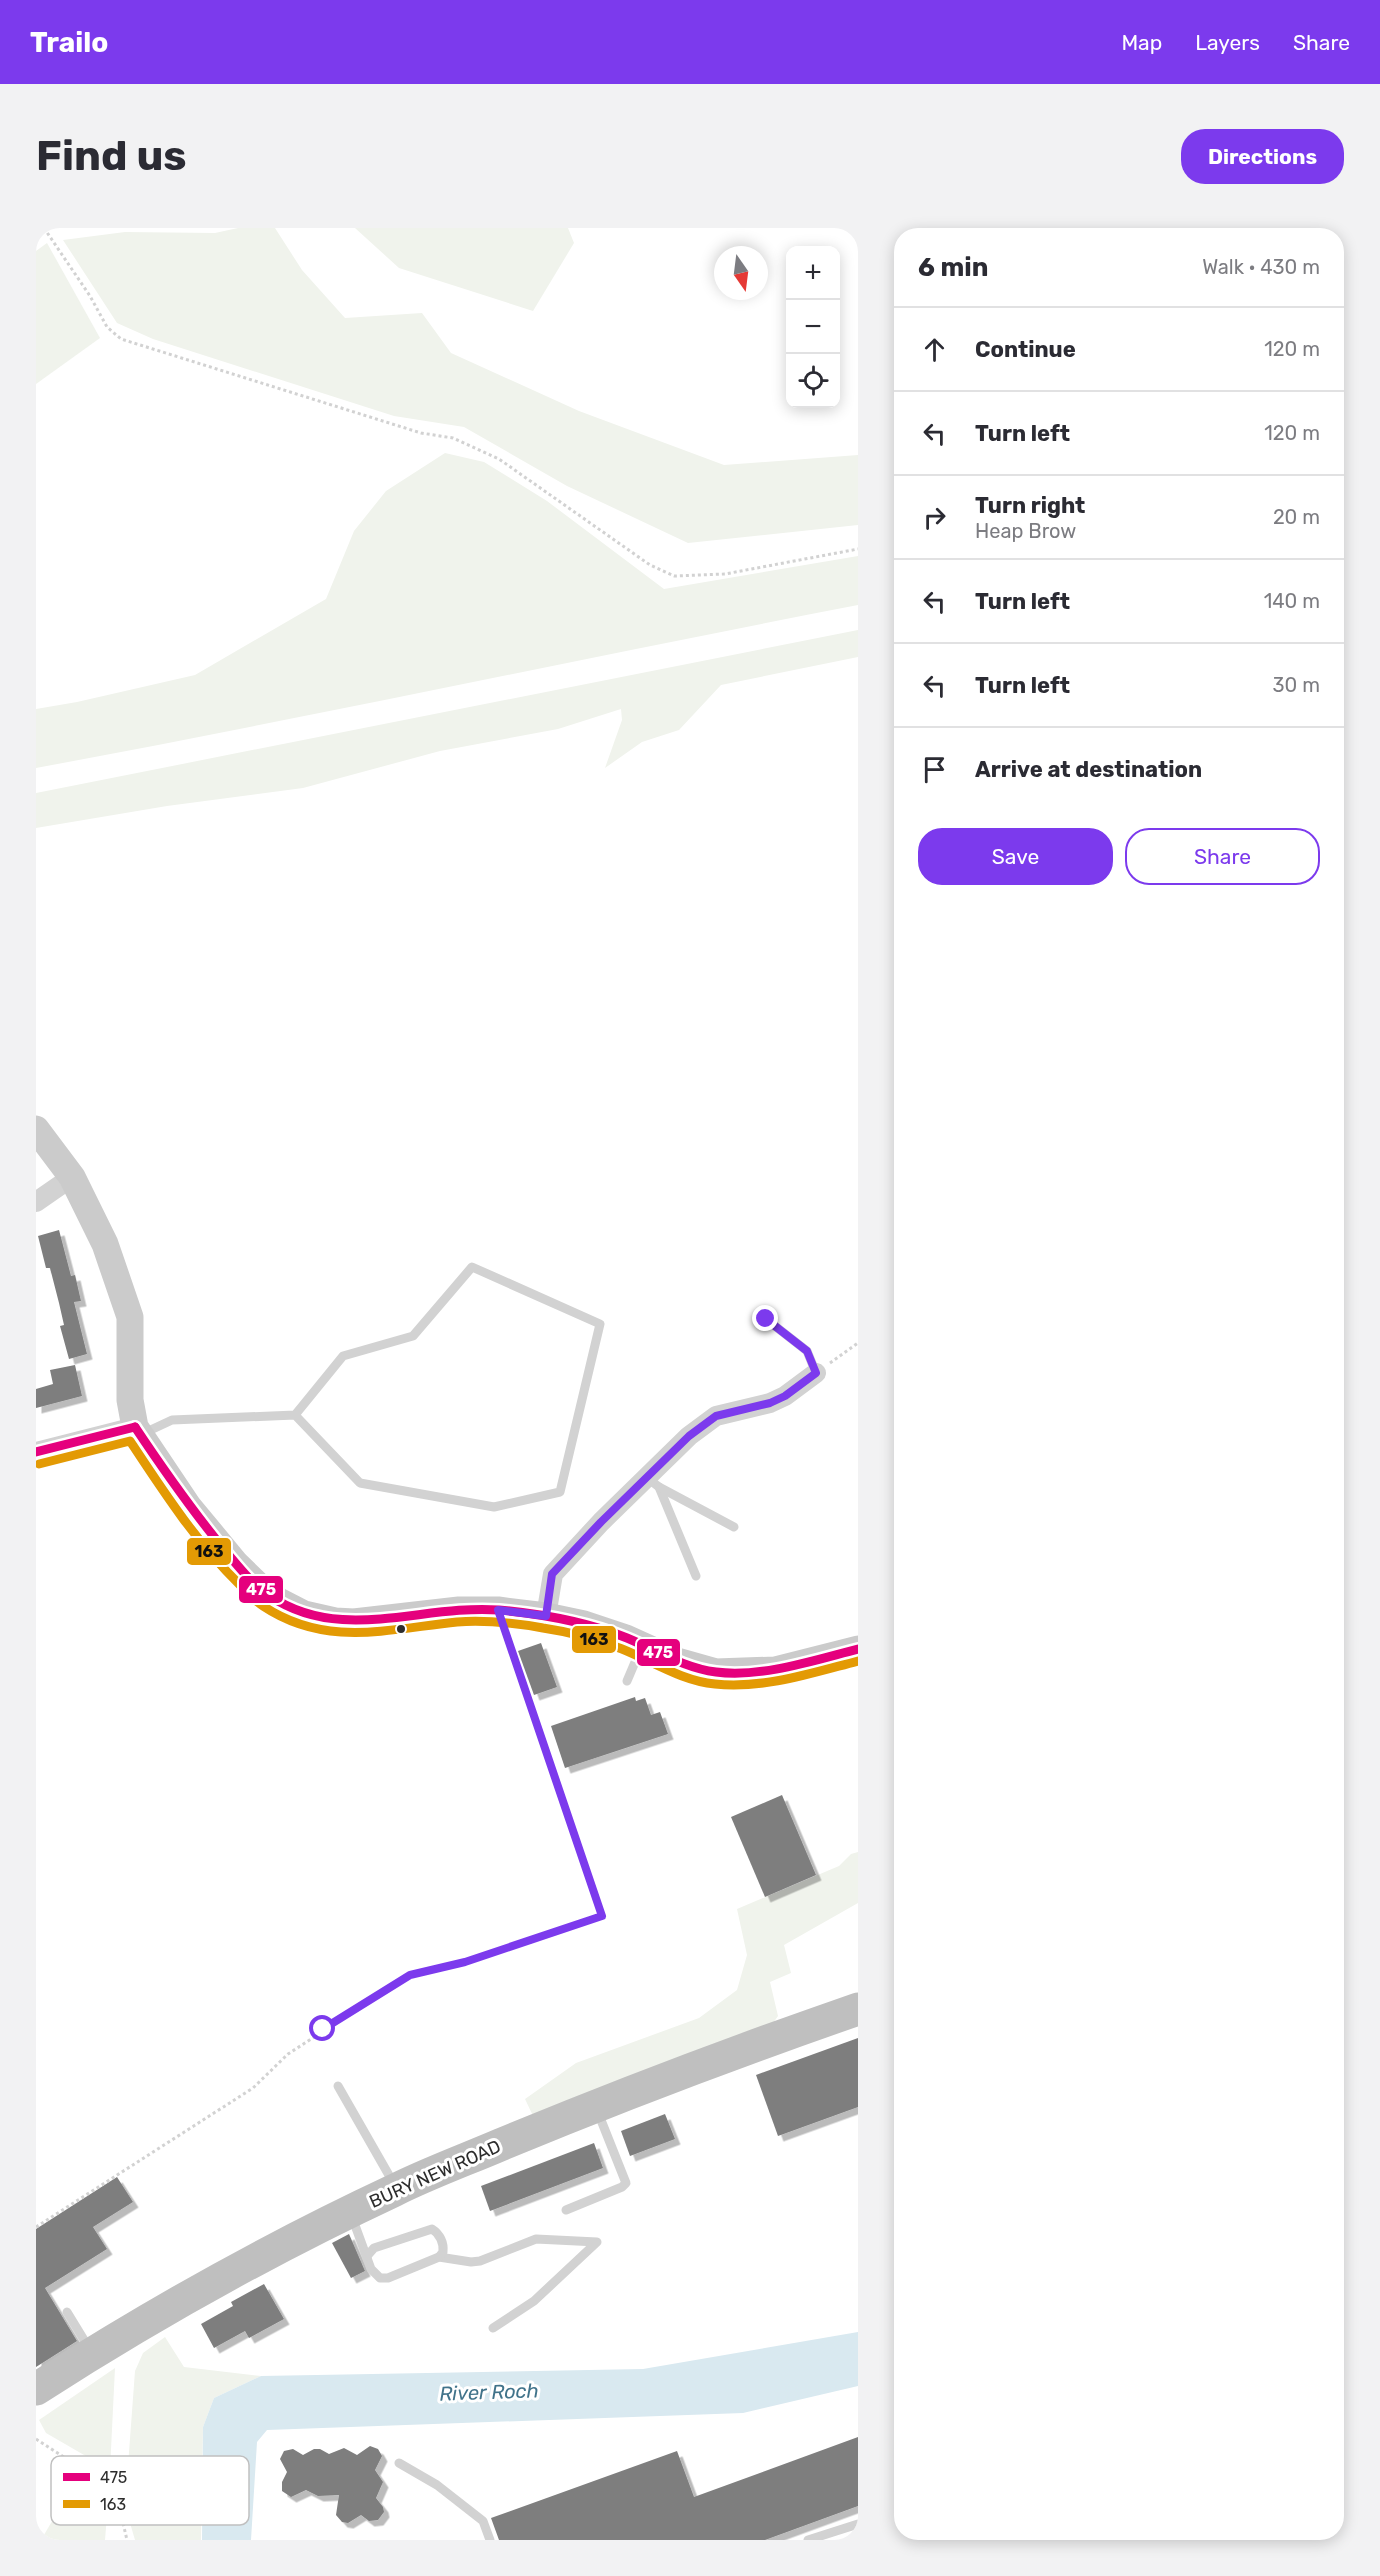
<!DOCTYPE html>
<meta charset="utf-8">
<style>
body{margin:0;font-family:Rubik,sans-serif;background:#f2f2f3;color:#2b2b33}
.controls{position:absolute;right:18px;top:18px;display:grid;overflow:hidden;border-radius:12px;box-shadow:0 3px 15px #0003}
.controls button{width:54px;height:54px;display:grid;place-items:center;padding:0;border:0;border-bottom:2px solid #e1e1e2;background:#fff;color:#2b2b33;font:30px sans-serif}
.compass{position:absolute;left:678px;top:18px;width:54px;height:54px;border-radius:50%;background:#fff;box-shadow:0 3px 15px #0003;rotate:166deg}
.stop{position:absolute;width:18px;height:18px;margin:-14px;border:4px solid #7c3aed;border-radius:50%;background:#fff}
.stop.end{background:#7c3aed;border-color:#fff;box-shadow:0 2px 6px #0008}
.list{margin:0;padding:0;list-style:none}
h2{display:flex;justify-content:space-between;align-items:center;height:78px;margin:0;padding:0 24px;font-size:26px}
h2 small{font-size:20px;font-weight:400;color:#7c7c81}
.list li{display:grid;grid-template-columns:39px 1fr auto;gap:18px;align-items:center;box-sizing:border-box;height:84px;padding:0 24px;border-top:2px solid #e1e1e2}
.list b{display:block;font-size:22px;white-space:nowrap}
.list p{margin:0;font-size:20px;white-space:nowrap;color:#7c7c81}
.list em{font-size:20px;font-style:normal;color:#7c7c81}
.actions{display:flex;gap:12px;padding:18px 24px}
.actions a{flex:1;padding:14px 0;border:2px solid #7c3aed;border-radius:24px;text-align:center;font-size:21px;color:#7c3aed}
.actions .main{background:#7c3aed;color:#fff}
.icon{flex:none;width:33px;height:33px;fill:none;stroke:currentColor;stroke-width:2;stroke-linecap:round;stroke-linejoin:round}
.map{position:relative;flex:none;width:822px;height:2312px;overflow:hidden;border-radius:24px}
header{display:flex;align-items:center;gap:36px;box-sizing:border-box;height:84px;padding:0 30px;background:#7c3aed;color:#fff}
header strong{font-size:28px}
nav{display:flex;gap:33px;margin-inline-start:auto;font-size:21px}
.intro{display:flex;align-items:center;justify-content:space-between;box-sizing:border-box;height:144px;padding:0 36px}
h1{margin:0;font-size:42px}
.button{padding:15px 27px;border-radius:24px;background:#7c3aed;color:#fff;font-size:21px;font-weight:700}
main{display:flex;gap:36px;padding:0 36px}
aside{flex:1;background:#fff;border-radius:24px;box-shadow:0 3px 15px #0003}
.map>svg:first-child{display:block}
.green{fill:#f0f3ec}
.water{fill:#d9e9f0}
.building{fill:#7e7e7e;filter:url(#shadow)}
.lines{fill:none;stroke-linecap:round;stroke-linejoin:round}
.path{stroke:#d2d2d2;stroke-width:3;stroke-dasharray:3 3;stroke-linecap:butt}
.lane{stroke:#d2d2d2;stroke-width:9}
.street{stroke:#d2d2d2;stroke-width:20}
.secondary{stroke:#cbcbcb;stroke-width:27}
.highway{stroke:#bfbfbf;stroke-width:33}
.bus-1-casing{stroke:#fff;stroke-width:14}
.bus-2-casing{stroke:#fff;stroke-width:14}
.bus-1{stroke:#e5007d;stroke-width:9}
.bus-2{stroke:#e39a04;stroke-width:9}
.route{stroke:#7c3aed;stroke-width:8}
.bus-dot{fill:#2d2d2d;stroke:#fff;stroke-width:2}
.labels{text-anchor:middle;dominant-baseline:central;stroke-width:6;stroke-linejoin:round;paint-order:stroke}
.street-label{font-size:18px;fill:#2d2d2d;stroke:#fff}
.water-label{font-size:20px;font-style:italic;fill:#41738a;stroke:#fff}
.key{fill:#fff;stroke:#c0c0c0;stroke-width:1.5}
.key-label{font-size:16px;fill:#2d2d2d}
.line-badge{stroke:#fff;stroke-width:2}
.badge-label{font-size:16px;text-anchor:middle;font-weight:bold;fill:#fff}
.pale-badge-label{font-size:16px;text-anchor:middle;font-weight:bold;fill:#111}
</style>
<header>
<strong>Trailo</strong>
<nav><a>Map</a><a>Layers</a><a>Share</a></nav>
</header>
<div class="intro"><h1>Find us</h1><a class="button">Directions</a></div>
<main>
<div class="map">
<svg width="822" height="2312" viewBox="0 0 822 2312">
<defs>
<filter id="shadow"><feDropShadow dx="5.5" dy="5.5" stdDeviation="0" flood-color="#0004"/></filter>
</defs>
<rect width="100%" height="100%" fill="#fff"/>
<g class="green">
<path d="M202 0H239L266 42 309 90 386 85 415 125 543 183 688 237 822 227V297L652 315 531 258 428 199 358 188 117 111 81 95 27 12 89 4 179 5Z"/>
<path d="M319 0H532L538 15 497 83 363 40Z"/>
<path d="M11 15 64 110 0 156V23Z"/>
<path d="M409 225 448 234 511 273 628 361 822 328V377C548 430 275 489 0 540V481L41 474 159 447 290 371 318 303 350 263Z"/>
<path d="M822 402V429L685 457 643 502 606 514 569 540 586 492 585 481 522 501 404 523 267 560 131 578 0 600V565Z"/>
<path d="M822 1624V1675L748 1717 755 1745 734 1754 742 1788 735 1798 498 1890 489 1871 540 1835 663 1790 701 1762 711 1727 701 1681 803 1638 815 1626Z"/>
<path d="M129 2109 148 2139 225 2148 178 2170 167 2199 165 2312H99L89 2278 99 2143 107 2125Z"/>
<path d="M79 2140 74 2242 10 2205 3 2192Z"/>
<path d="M39 2254 73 2263 69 2312H5Z"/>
</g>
<path class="water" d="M822 2104V2158L707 2185 231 2202 221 2214 215 2312H166L167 2199 178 2170 225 2148 607 2141Z"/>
<g class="building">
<path d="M23 1002 35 1048 39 1047 45 1073 38 1074 51 1126 33 1131 24 1098 28 1097 23 1075 14 1040H10L2 1008Z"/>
<path d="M39 1137 46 1168 0 1180V1161L17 1156 14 1142Z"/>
<path d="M505 1415 521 1459 498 1467 482 1423Z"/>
<path d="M599 1469 600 1473 609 1470 615 1487 624 1484 632 1506 529 1540 515 1498Z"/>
<path d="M746 1567 780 1647 729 1669 695 1589Z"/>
<path d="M822 1810V1879L742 1908 720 1847Z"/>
<path d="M629 1886 639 1911 594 1928 585 1903Z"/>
<path d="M558 1915 567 1940 454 1983 445 1958Z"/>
<path d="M81 1949 97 1974 57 1999 71 2021 9 2060 41 2113 0 2139V2001Z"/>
<path d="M313 2006 329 2043 315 2050 296 2015Z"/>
<path d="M228 2056 248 2091 213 2110 209 2103 178 2120 165 2096 197 2078 195 2074Z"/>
<path d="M822 2209V2278L729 2312H463L455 2290 641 2223 658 2269Z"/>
<path d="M334 2218 342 2221 346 2228 339 2242 347 2254 340 2270 347 2279 348 2284 342 2292 333 2293 325 2287 312 2295 306 2294 300 2287 303 2267 282 2268 270 2262 255 2269 246 2263V2254L251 2244 244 2231 248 2223 257 2221 267 2227 278 2221H284L293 2226 308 2220 321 2227Z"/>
</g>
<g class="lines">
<g class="path">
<path d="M8 0 54 68 71 99 85 111 385 205 417 210 463 231 614 337 638 348 689 346 822 321"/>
<path d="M794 1135 822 1115"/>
<path d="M0 1999 217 1860 252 1826 374 1747 429 1734 566 1688 469 1403"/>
<path d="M0 2211 40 2237 77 2252 91 2312"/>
</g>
<g class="lane">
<path d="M730 1091 771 1123 780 1145"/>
<path d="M106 1206 136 1192 259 1187 324 1255 458 1279 524 1264 564 1096 436 1039 377 1108 307 1128 259 1187"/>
<path d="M610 1249 623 1259 660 1348"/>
<path d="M623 1259 698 1299"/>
<path d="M591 1453 605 1420"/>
<path d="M302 1858 358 1956"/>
<path d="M530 1982 586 1959 590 1955 561 1882"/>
<path d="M316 1989 335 2041 344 2050H352L403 2029 435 2034 444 2033 500 2011 561 2014 498 2073 457 2100"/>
<path d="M331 2028 338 2020 396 2001C404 2006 408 2015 407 2024L403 2029"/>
<path d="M31 2084 53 2120"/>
<path d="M363 2235 401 2257 447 2293 454 2312"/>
<path d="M772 2312 822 2296"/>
</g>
<g class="street">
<path d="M0 974 36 949"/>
<path d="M0 1224 99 1199"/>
<path d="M510 1388 517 1346 565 1294 653 1208 680 1188 734 1175 749 1168 780 1145"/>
</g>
<path class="secondary" d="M0 901 36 949 69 1016 94 1089V1172L99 1199 152 1278 200 1336 233 1368 268 1386 299 1393 318 1394 423 1382H462L510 1388 548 1396 590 1410 641 1433 680 1444 739 1442 822 1421"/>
<path class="highway" d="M0 2161C115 2087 235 2020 359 1962 393 1945 429 1932 464 1917 582 1868 701 1823 822 1781"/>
<defs>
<g id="bus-1">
<path d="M99 1199C127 1241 155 1281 187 1320 200 1336 216 1356 234 1368 305 1416 386 1376 463 1382 507 1386 551 1394 591 1410 620 1422 648 1440 680 1444 725 1450 779 1432 822 1421"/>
<path d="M0 1224 99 1199"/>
</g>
<path id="bus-2" d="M3 1236 94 1213C127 1263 160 1314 204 1357 211 1364 219 1373 227 1378 290 1420 352 1401 421 1394 449 1392 479 1395 507 1400 534 1404 561 1411 586 1421 616 1433 646 1453 679 1456 728 1461 776 1445 822 1433"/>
</defs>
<use href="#bus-1" class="bus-1-casing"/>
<use href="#bus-2" class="bus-2-casing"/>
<use href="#bus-1" class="bus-1"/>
<use href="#bus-2" class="bus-2"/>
</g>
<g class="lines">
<path class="route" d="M287 1801 374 1747 429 1734 566 1688 462 1382 510 1388 516 1346 565 1294 653 1208 680 1188 734 1175 749 1168 780 1145 771 1123 730 1091"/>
</g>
<circle class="bus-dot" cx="365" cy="1401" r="5"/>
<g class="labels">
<g class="street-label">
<text transform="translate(399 1946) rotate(-24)">BURY NEW ROAD</text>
</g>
<g class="water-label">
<text transform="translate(453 2164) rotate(-2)">River Roch</text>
</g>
</g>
<rect x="15" y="2228" width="198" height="69" rx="9" class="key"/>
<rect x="27" y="2245" width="27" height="8" fill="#e5007d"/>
<rect x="27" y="2272" width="27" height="8" fill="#e39a04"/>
<g class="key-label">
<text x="64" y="2255">475</text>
<text x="64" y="2282">163</text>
</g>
<g class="line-badge">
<rect x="150" y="1309" width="46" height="29" rx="6" fill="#e39a04"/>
<rect x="202" y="1347" width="46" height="29" rx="6" fill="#e5007d"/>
<rect x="535" y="1397" width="46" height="29" rx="6" fill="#e39a04"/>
<rect x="600" y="1410" width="45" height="29" rx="6" fill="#e5007d"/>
</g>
<g class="badge-label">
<text x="225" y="1367">475</text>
<text x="622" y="1430">475</text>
</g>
<g class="pale-badge-label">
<text x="173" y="1329">163</text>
<text x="558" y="1417">163</text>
</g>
</svg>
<div class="controls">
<button>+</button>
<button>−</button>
<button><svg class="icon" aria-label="locate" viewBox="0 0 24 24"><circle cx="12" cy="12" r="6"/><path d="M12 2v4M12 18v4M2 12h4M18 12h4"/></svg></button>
</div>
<svg class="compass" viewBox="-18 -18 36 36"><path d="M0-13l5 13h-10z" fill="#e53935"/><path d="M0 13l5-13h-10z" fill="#7c7c81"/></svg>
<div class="stop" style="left:287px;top:1801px"></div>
<div class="stop end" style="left:730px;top:1091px"></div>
</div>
<aside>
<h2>6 min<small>Walk · 430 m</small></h2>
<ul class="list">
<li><svg class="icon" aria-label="ahead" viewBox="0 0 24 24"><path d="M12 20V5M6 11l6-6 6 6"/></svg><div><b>Continue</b></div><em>120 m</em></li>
<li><svg class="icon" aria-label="left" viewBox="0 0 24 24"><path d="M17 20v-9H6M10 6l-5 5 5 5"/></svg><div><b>Turn left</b></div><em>120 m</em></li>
<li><svg class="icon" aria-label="right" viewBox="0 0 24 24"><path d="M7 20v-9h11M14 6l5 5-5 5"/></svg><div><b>Turn right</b><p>Heap Brow</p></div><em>20 m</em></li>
<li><svg class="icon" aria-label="left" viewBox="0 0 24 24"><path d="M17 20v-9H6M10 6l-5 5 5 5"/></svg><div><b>Turn left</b></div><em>140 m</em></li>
<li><svg class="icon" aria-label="left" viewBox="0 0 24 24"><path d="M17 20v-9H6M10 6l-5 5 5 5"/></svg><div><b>Turn left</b></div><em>30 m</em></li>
<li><svg class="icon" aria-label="arrive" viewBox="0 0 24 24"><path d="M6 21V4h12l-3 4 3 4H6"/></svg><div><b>Arrive at destination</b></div></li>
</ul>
<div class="actions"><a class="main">Save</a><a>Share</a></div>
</aside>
</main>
